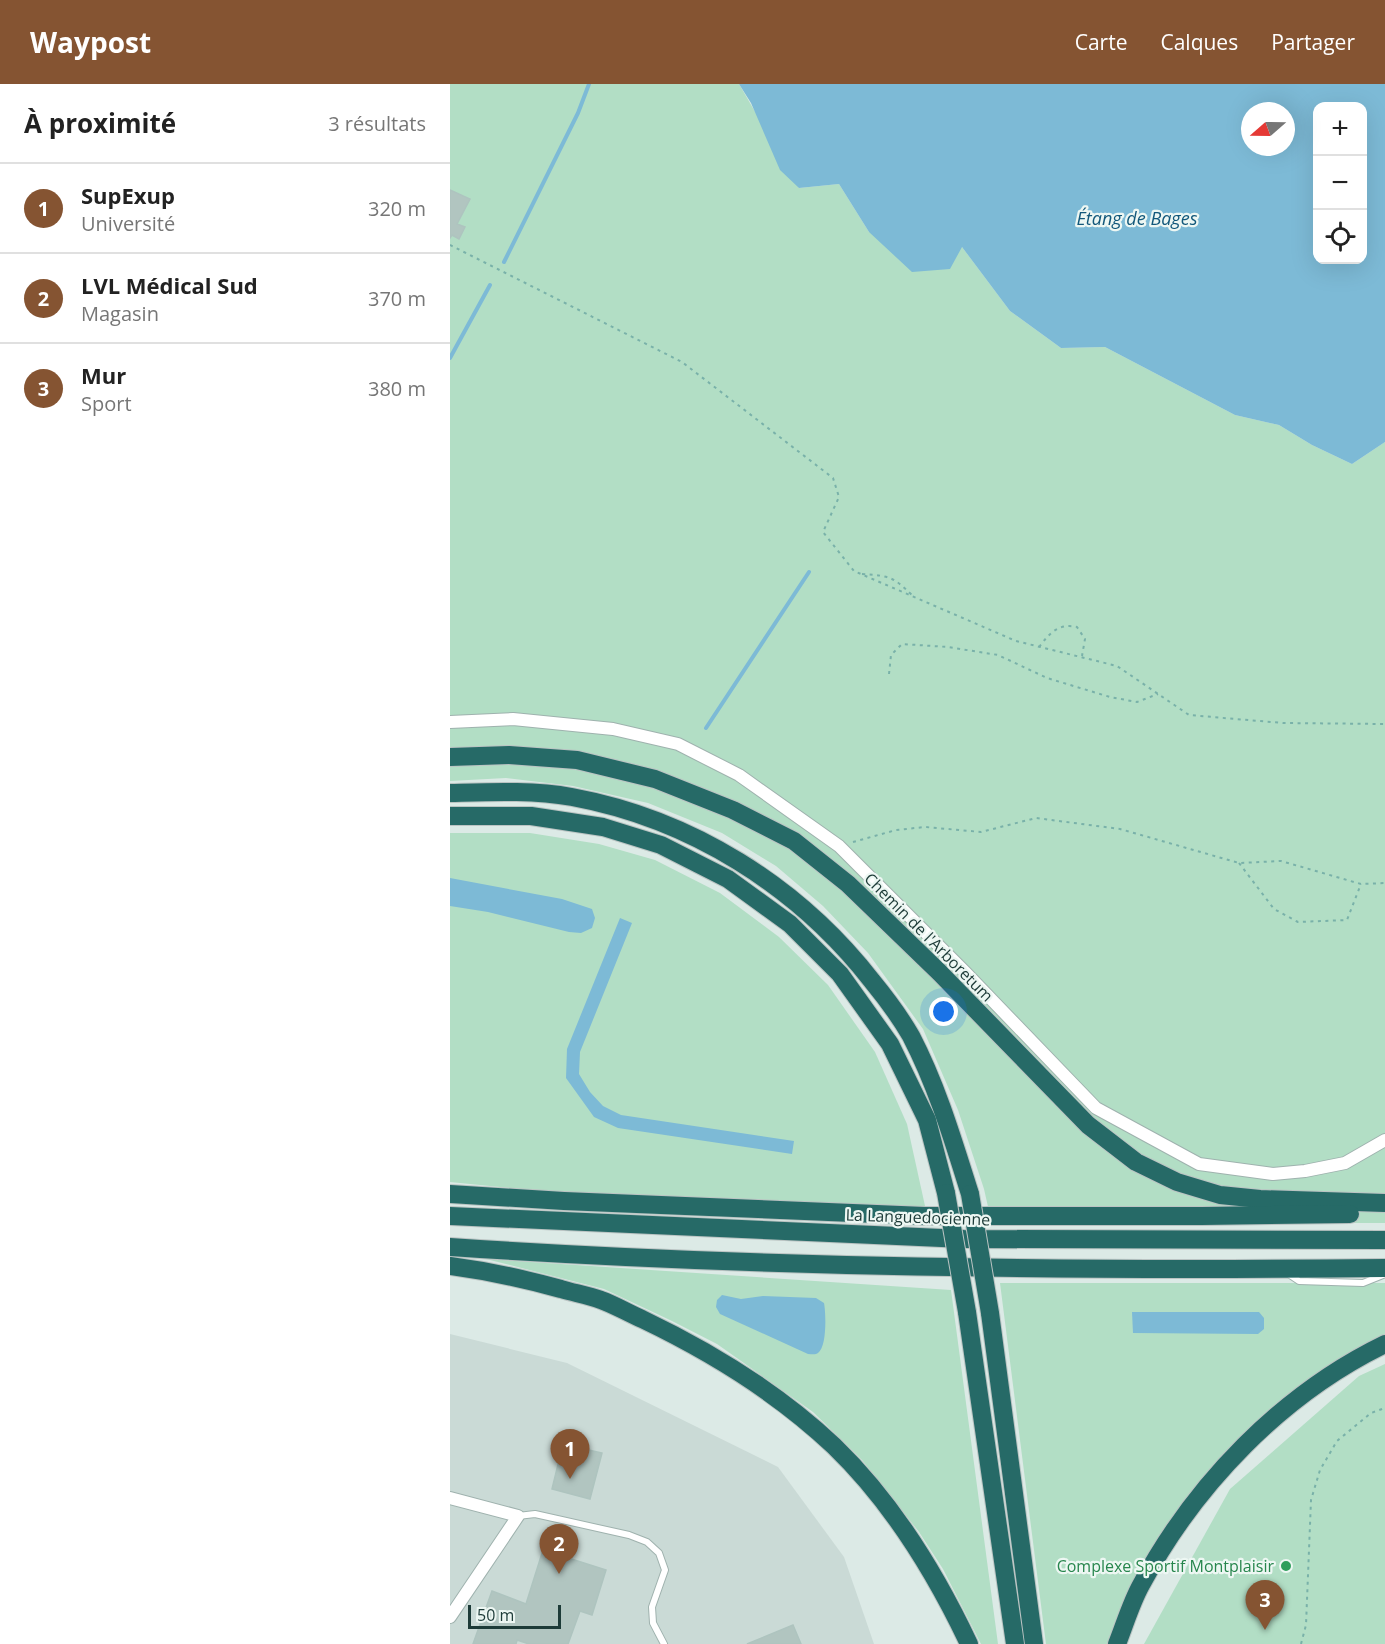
<!DOCTYPE html>
<html lang="fr">
<meta charset="utf-8">
<style>
body{margin:0;font-family:"Open Sans",sans-serif;background:#f2f2f2;color:#222}
.controls{position:absolute;right:18px;top:18px;display:grid;overflow:hidden;border-radius:12px;box-shadow:0 6px 24px #0002}
.controls button{width:54px;height:54px;display:grid;place-items:center;padding:0;border:0;border-bottom:2px solid #e0e0e0;background:#fff;color:#222;font:30px sans-serif}
.compass{position:absolute;left:791px;top:18px;width:54px;height:54px;border-radius:50%;background:#fff;box-shadow:0 6px 24px #0002;rotate:250deg}
.scale{position:absolute;left:18px;bottom:15px;width:93px;box-sizing:border-box;padding-left:6px;border:3px solid #1d3b38;border-top:0;font-size:16px;line-height:21px;white-space:nowrap;color:#1d3b38;-webkit-text-stroke:4px #edf7f3;paint-order:stroke}
.you{position:absolute;left:494px;top:928px;width:21px;height:21px;margin:-15px;border:4px solid #fff;border-radius:50%;background:#1a73e8;box-shadow:0 0 0 9px #1a73e833}
.badge{display:grid;place-items:center;width:39px;height:39px;border-radius:50%;background:#855432;color:#fff;font-size:20px;font-weight:700}
.pin{position:absolute;translate:-50% -50px;filter:drop-shadow(0 2px 3px #0008)}
.pin::after{content:'';position:absolute;top:32px;width:21px;height:18px;background:inherit;clip-path:polygon(0 0,100% 0,50% 100%)}
.list{margin:0;padding:0;list-style:none}
h2{display:flex;justify-content:space-between;align-items:center;height:78px;margin:0;padding:0 24px;font-size:26px}
h2 small{font-size:20px;font-weight:400;color:#767676}
.list li{display:grid;grid-template-columns:39px 1fr auto;gap:18px;align-items:center;box-sizing:border-box;height:90px;padding:0 24px;border-top:2px solid #e0e0e0}
.list b{display:block;font-size:22px;white-space:nowrap}
.list p{margin:0;font-size:20px;white-space:nowrap;color:#767676}
.list em{font-size:20px;font-style:normal;color:#767676}
.icon{flex:none;width:33px;height:33px;fill:none;stroke:currentColor;stroke-width:2;stroke-linecap:round;stroke-linejoin:round}
.map{position:relative;flex:none;width:935px;height:1560px;overflow:hidden}
header{display:flex;align-items:center;gap:36px;box-sizing:border-box;height:84px;padding:0 30px;background:#855432;color:#fff}
header strong{font-size:28px}
nav{display:flex;gap:33px;margin-inline-start:auto;font-size:21px}
main{display:flex}
aside{flex:1;background:#fff}
.map>svg:first-child{display:block}
.built{fill:#cadad6}
.green{fill:#b2dec5}
.water{fill:#7dbad6;fill-rule:evenodd}
.lines{fill:none;stroke-linecap:round;stroke-linejoin:round}
.stream{stroke:#7dbad6;stroke-width:4}
.building{fill:#b1c5c0;stroke:#aec4bf;stroke-width:1.5}
.service-casing{stroke:#9fb2ae;stroke-width:8}
.minor-casing{stroke:#9fb2ae;stroke-width:14}
.motorway-casing{stroke:#bbc4c3;stroke-width:20}
.path{stroke:#79b1a9;stroke-width:2;stroke-dasharray:3 4.5;stroke-linecap:butt}
.service{stroke:#fff;stroke-width:6}
.minor{stroke:#fff;stroke-width:12}
.motorway{stroke:#266a67;stroke-width:18}
.motorway-bridge-casing{stroke:#bbc4c3;stroke-width:20;stroke-linecap:butt}
.motorway-bridge{stroke:#266a67;stroke-width:18}
.leisure-dot{fill:#2e9e5b;stroke:#edf7f3;stroke-width:2}
.labels{text-anchor:middle;dominant-baseline:central;stroke-width:4.5;stroke-linejoin:round;paint-order:stroke}
.street-label{font-size:16px;fill:#1d3b38;stroke:#edf7f3}
.leisure-label{font-size:16px;fill:#27864d;stroke:#edf7f3;text-anchor:end}
.water-label{font-size:18px;font-style:italic;fill:#12587b;stroke:#edf7f3}
</style>
<header>
<strong>Waypost</strong>
<nav><a>Carte</a><a>Calques</a><a>Partager</a></nav>
</header>
<main>
<aside>
<h2>À proximité<small>3 résultats</small></h2>
<ul class="list">
<li><span class="badge">1</span><div><b>SupExup</b><p>Université</p></div><em>320 m</em></li>
<li><span class="badge">2</span><div><b>LVL Médical Sud</b><p>Magasin</p></div><em>370 m</em></li>
<li><span class="badge">3</span><div><b>Mur</b><p>Sport</p></div><em>380 m</em></li>
</ul>
</aside>
<div class="map">
<svg width="935" height="1560" viewBox="0 0 935 1560">
<rect width="100%" height="100%" fill="#dceae6"/>
<path class="built" d="M0 1250 117 1279 328 1383 394 1473 424 1560H0Z"/>
<g class="green">
<path d="M0 0H289L349 104 389 100 419 148 512 163 560 227 611 264 655 263 785 331 829 341 862 361 902 380 935 358V1139H667L541 1136 534 1105 508 1026 473 945 418 869 373 822 326 782 272 749 198 719 123 702 56 694 0 697Z"/>
<path d="M0 749H80L149 760 205 776 270 809 329 853 378 901 425 968 457 1040 477 1131 101 1108 0 1098Z"/>
<path d="M36 1175 501 1206 548 1560H531L493 1485 469 1448 412 1376 363 1328 267 1260 222 1237 154 1205Z"/>
<path d="M550 1199H935V1252L793 1351 659 1560H596Z"/>
<path d="M935 1280V1560H694L780 1405 909 1292Z"/>
</g>
<g class="water">
<path d="M289 0H935V358L902 380 862 361 829 341 785 331 655 263 611 264 560 227 512 163 500 185 462 188 419 148 389 100 349 104 330 86 301 19ZM912 22V176H868V22ZM800 27H836V63H800Z"/>
<path d="M0 794 112 815 142 825 145 834 142 844 131 849 119 848 38 828 0 822Z"/>
<path d="M170 834 182 839 130 968 129 990 140 1008 153 1022 171 1031 344 1057 342 1070 168 1044 144 1033 116 994 117 965Z"/>
<path d="M272 1211 291 1215 313 1212 366 1214 374 1219C376 1229 377 1263 368 1269 366 1271 361 1270 358 1270L270 1230 266 1223 267 1216Z"/>
<path d="M682 1228H809L814 1234V1245L808 1250 683 1249Z"/>
</g>
<g class="lines">
<g class="stream">
<path d="M54 178 128 29 139 0"/>
<path d="M0 274 40 201"/>
<path d="M256 644 359 488"/>
</g>
</g>
<g class="building">
<path d="M0 106 20 115 7 140 15 143 9 155 2 151 0 154Z"/>
<path d="M113 1360 152 1369 140 1415 102 1405Z"/>
<path d="M93 1466 156 1486 142 1531 130 1527 118 1560H79L67 1556 66 1560H23L42 1507 76 1520Z"/>
<path d="M343 1541 351 1560H297Z"/>
</g>
<g class="lines">
<defs>
<g id="service">
<path d="M837 1189 849 1197 913 1199 933 1191"/>
<path d="M68 1432 85 1430 179 1451 197 1458 209 1469 215 1486 202 1523 203 1539 214 1560"/>
</g>
<g id="minor">
<path d="M0 638 63 635 163 645 228 660 289 691 389 762 516 889 646 1024 749 1080 823 1090 855 1087 895 1079 935 1056"/>
<path d="M0 1414 68 1432 0 1533"/>
</g>
<g id="motorway">
<path d="M0 673 59 671 127 676 205 695 283 726 344 757 398 800 489 888 638 1041 686 1078 727 1098 770 1111 810 1115 935 1119"/>
<path d="M0 709C40 708 82 706 122 713 241 735 348 802 422 897 436 914 450 933 461 952 487 1002 503 1056 520 1110"/>
<path d="M0 732H81L153 743 211 761 278 795 340 840 390 890 440 960 477 1036 496 1109"/>
<path d="M0 1110 114 1117 475 1132H752L900 1130"/>
<path d="M0 1132 514 1155 935 1156"/>
<path d="M0 1163C311 1184 623 1187 935 1184"/>
<path d="M0 1182C37 1187 75 1195 111 1205 124 1209 138 1211 151 1216 165 1221 178 1229 192 1235 261 1268 328 1309 384 1362 442 1418 485 1488 519 1560"/>
<path d="M517 1228 565 1560"/>
<path d="M540 1229 584 1560"/>
<path d="M667 1560C675 1540 681 1519 691 1501 745 1400 832 1310 935 1260"/>
</g>
</defs>
<use href="#service" class="service-casing"/>
<use href="#minor" class="minor-casing"/>
<use href="#motorway" class="motorway-casing"/>
<g class="path">
<path d="M0 161 232 278 383 394 389 413 373 448 404 487 566 557 667 582 739 631 833 639 935 640"/>
<path d="M412 490C440 492 442 492 462 511"/>
<path d="M589 563C600 549 608 539 627 543L635 555 632 572"/>
<path d="M439 590 441 571 452 560 498 563 548 571 597 594 660 613 687 618 708 610"/>
<path d="M403 758 446 746 475 743 531 748 586 734 670 745 789 779 831 777 911 800 935 799"/>
<path d="M789 779 824 825 848 838 897 836 911 800"/>
<path d="M851 1560 856 1541 861 1416 870 1386 887 1357 921 1329 935 1324"/>
</g>
<use href="#service" class="service"/>
<use href="#minor" class="minor"/>
<use href="#motorway" class="motorway"/>
<defs>
<g id="motorway-bridge">
<path d="M496 1109 517 1228"/>
<path d="M520 1110 540 1229"/>
</g>
</defs>
<use href="#motorway-bridge" class="motorway-bridge-casing"/>
<use href="#motorway-bridge" class="motorway-bridge"/>
</g>
<circle class="leisure-dot" cx="836" cy="1482" r="6"/>
<g class="labels">
<g class="street-label">
<text transform="translate(479 853) rotate(45)">Chemin de l'Arboretum</text>
<text transform="translate(468 1133) rotate(2)">La Languedocienne</text>
</g>
<g class="leisure-label">
<text x="824" y="1482">Complexe Sportif Montplaisir</text>
</g>
<g class="water-label">
<text x="687" y="134">Étang de Bages</text>
</g>
</g>
</svg>
<div class="controls">
<button>+</button>
<button>−</button>
<button><svg class="icon" aria-label="locate" viewBox="0 0 24 24"><circle cx="12" cy="12" r="6"/><path d="M12 2v4M12 18v4M2 12h4M18 12h4"/></svg></button>
</div>
<svg class="compass" viewBox="-18 -18 36 36"><path d="M0-13l5 13h-10z" fill="#e53935"/><path d="M0 13l5-13h-10z" fill="#767676"/></svg>
<div class="scale">50 m</div>
<div class="you"></div>
<div class="pin badge" style="left:120px;top:1395px">1</div>
<div class="pin badge" style="left:109px;top:1490px">2</div>
<div class="pin badge" style="left:815px;top:1546px">3</div>
</div>
</main>
